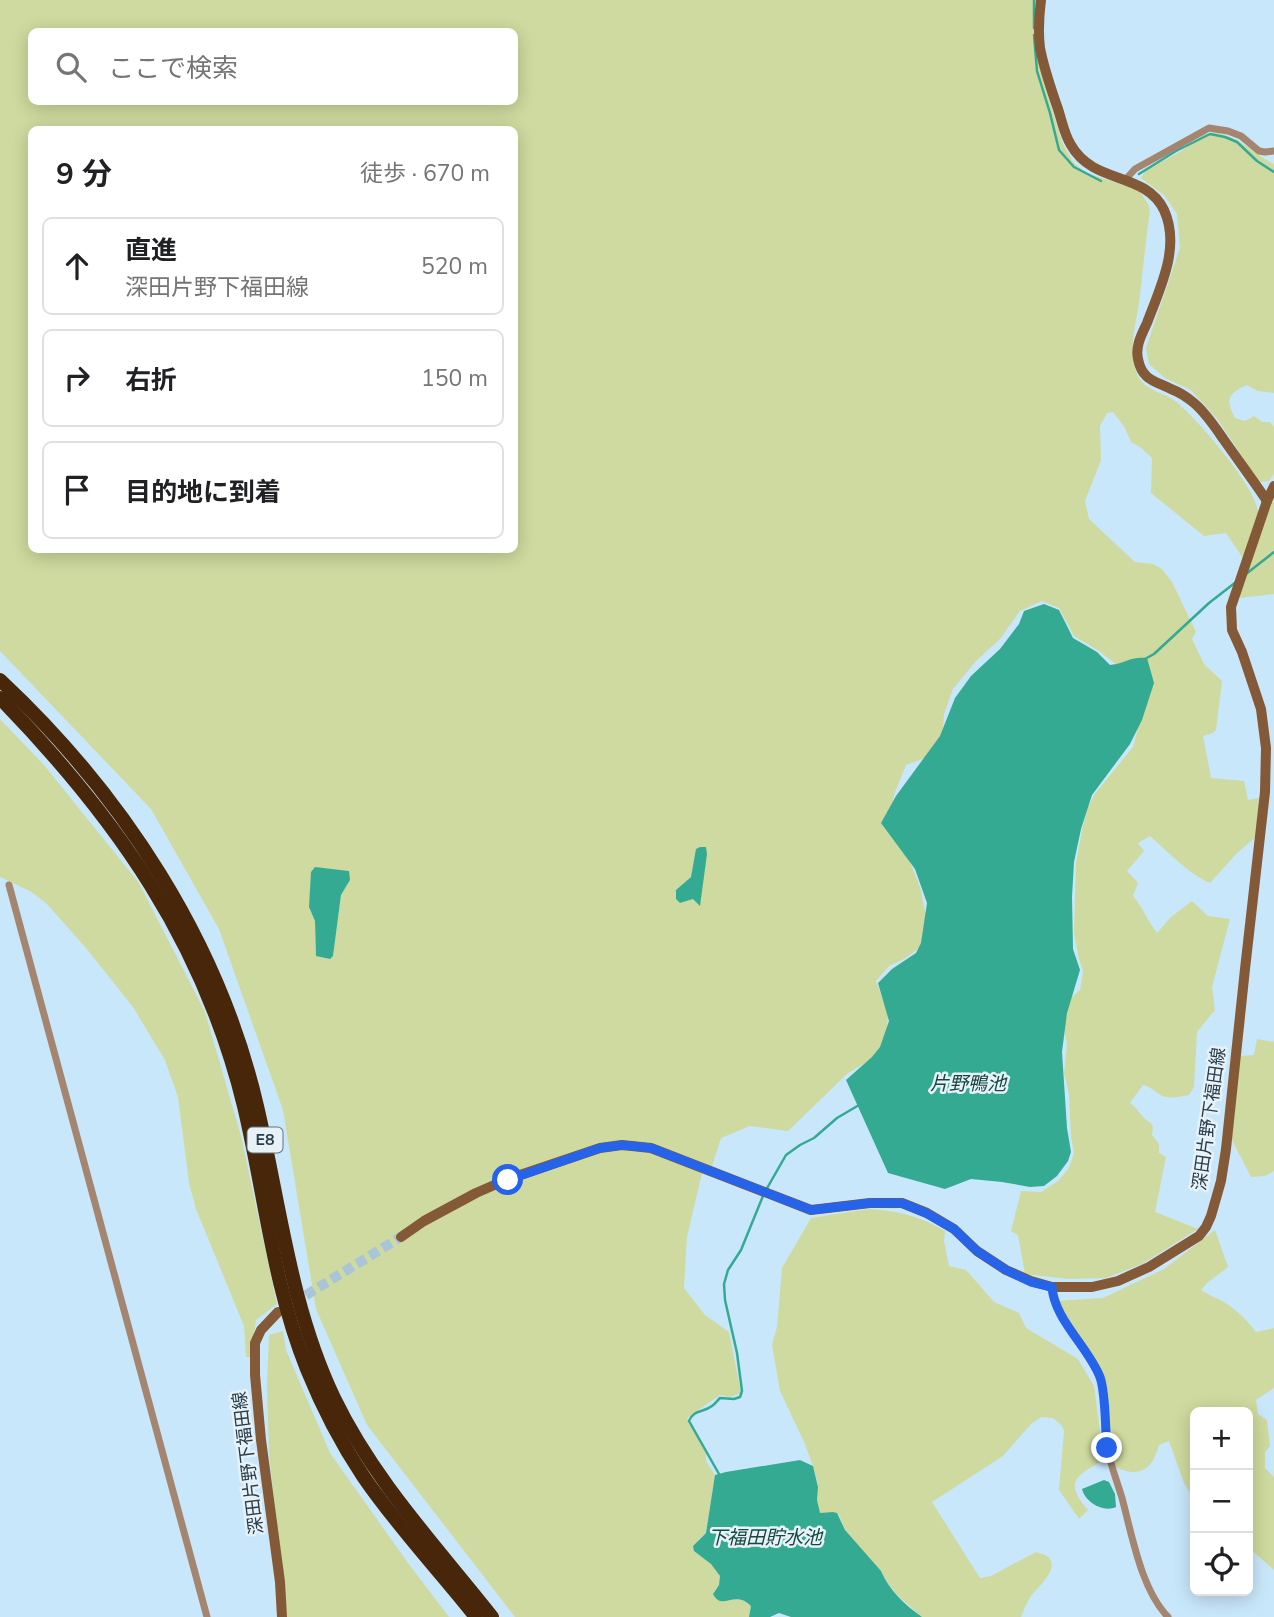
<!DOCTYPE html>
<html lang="ja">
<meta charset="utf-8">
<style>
body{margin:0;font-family:"Nunito Sans","Noto Sans JP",sans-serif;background:#f6f6f6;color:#202124}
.controls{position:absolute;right:21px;bottom:21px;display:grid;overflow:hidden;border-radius:10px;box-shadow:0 4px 18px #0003}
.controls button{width:63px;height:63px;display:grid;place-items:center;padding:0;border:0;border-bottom:2px solid #e0e0e0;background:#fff;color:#202124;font:35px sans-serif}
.stop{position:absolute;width:21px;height:21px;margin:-16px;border:5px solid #2563eb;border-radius:50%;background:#fff}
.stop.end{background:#2563eb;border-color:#fff;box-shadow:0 2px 7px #0008}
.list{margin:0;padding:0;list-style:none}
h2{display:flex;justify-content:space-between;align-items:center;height:91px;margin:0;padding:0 28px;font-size:30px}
h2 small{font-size:23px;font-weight:400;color:#757577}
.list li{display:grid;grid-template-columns:46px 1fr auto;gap:21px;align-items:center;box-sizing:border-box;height:98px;margin:0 14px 14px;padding:0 14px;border:2px solid #e0e0e0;border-radius:10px}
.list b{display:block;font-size:26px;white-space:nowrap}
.list p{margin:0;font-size:23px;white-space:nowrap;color:#757577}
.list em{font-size:23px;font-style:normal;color:#757577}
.icon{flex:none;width:38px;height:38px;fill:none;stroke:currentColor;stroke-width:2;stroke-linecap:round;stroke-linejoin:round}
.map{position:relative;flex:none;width:1274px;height:1617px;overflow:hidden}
.search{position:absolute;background:#fff;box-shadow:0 4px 18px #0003;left:28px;top:28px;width:490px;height:77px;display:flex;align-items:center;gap:18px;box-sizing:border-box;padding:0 24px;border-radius:10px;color:#757577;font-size:26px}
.panel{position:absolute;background:#fff;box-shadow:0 4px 18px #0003;left:28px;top:126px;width:490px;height:427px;border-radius:10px}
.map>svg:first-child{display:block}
.green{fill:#ceda9f;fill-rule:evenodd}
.water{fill:#34aa93}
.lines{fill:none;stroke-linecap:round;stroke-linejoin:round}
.stream{stroke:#34aa93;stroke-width:2.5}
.secondary-tunnel{stroke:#a9c5d8;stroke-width:10;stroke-dasharray:10 5;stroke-linecap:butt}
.street{stroke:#a48570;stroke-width:7}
.secondary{stroke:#845938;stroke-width:10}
.highway{stroke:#482609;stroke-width:14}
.route{stroke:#2563eb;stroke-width:9}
.labels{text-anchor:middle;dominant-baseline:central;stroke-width:5;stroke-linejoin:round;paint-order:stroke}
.shield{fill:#e7f1f8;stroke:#62737e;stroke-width:2}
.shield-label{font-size:16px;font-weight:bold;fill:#293d4a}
.street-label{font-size:18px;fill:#293d4a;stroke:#e7f1f8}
.water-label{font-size:19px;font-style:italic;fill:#16483e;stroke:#e7f1f8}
</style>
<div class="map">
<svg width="1274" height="1617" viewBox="0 0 1274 1617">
<rect width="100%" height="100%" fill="#c9e7fb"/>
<g class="green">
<path d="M0 0H1037L1036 55 1062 142 1073 162 1086 173 1139 190 1148 204 1150 210C1146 238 1143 267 1140 295 1137 323 1127 347 1137 374 1145 392 1162 391 1175 401 1195 416 1257 488 1258 512 1258 518 1246 549 1243 558L1226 533 1204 536 1151 493 1152 458 1140 447 1131 442 1124 426 1113 412 1107 413 1100 426 1101 460 1085 501 1089 519 1135 562 1153 564 1162 569 1172 582 1196 632 1192 639 1204 664 1222 681 1216 730 1213 733 1203 736 1211 778 1244 781 1248 800 1259 798 1256 837 1238 852 1210 883C1189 874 1167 851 1150 836L1138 843 1144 851 1127 871 1138 883 1133 896C1143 908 1148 921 1157 933L1171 917 1192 901 1208 916 1230 919 1212 987 1215 1010 1197 1032 1194 1087 1189 1095C1179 1097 1167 1100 1159 1094 1152 1089 1151 1087 1143 1085L1130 1103C1139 1109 1142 1119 1151 1123L1153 1127 1152 1135 1159 1144V1153L1166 1157 1155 1212 1198 1229 1142 1264 1106 1278 1068 1279 1025 1274 1018 1235 1011 1231 1021 1191 1041 1192 1058 1181 1069 1168 1074 1153 1071 1137 1069 1094 1064 1073 1067 1044 1063 1024 1065 1003 1080 990 1083 971 1079 959 1074 933 1076 863 1082 830 1088 807 1094 795 1133 747 1146 698 1121 668 1099 651 1074 636 1059 608 1042 601 1020 611 1000 639 976 661 953 689 944 714 942 742 936 754 906 765 895 792 890 812 920 887 928 925 922 946 904 959 889 966 876 981 888 1014 886 1039 881 1054 848 1073 788 1131 750 1126 721 1138 712 1166 702 1173 687 1237 684 1288 705 1315 729 1332 741 1393 730 1397 720 1395 687 1418 706 1452V1461L715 1475 706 1533 699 1539 694 1551C703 1558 724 1570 720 1583 718 1587 715 1590 713 1594 721 1612 734 1589 751 1606L749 1617H515L367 1425 316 1309 283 1110 219 929 151 809 0 651ZM32 32H514V102H32ZM32 130H514V550H32ZM325 868 348 871 350 880 341 895 333 956 330 959 316 956 315 921 309 907 311 892ZM691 877 693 899 681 903 676 890Z"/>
<path d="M1213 132C1242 137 1250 152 1274 164V393L1258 391 1247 385C1228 393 1225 400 1235 418L1245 421 1254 416 1262 422H1270L1274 427V474L1269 481 1259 482 1218 420 1191 390 1165 378 1149 364 1146 348 1180 248 1177 214 1164 195 1141 178 1146 170 1180 152 1203 135Z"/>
<path d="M1274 497V594L1240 598 1238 596Z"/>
<path d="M0 719 44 765 139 883 205 1012 241 1136 277 1304 256 1320 251 1357H246L244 1326 196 1209 189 1183 178 1097 165 1060 133 1007 86 948 46 903 30 891 0 877Z"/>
<path d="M1257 1039 1273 1042 1274 1040V1171L1265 1176 1251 1177 1231 1138 1240 1056 1254 1055Z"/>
<path d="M869 1209C899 1211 919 1216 945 1231L944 1241 949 1266 966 1270 994 1302 1019 1313 1026 1328 1078 1359 1094 1386 1104 1460C1077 1475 1063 1482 1088 1510L1079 1519 1059 1490 1064 1431 1062 1426 1053 1418 1041 1417 1031 1424 1003 1456 932 1502 980 1578 991 1576 1036 1552C1041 1554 1049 1555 1051 1561 1055 1573 1038 1587 1031 1596 1027 1602 1024 1609 1021 1617H922L897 1595 874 1565 845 1530 839 1515 833 1512 821 1514 818 1509 817 1500 818 1484 813 1466 805 1444 780 1391 772 1345 777 1327 782 1268 811 1218Z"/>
<path d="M1215 1230 1228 1267 1207 1283 1201 1290C1208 1295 1215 1297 1222 1301 1236 1309 1246 1319 1256 1332L1274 1328V1388L1256 1400 1258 1414 1267 1420 1270 1446 1265 1452V1468L1274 1477V1570L1248 1547V1412H1195V1501L1184 1483 1169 1441 1159 1445C1152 1471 1139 1478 1115 1467L1104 1375 1057 1301 1103 1298 1164 1269Z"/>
<path d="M283 1331 286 1350 330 1453 408 1563 449 1617H286L269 1453 267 1386 269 1335Z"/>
</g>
<g class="water">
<path d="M1044 604 1059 610 1073 638 1097 652 1110 665C1127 663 1130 656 1147 658L1154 683 1142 720 1130 744 1092 795 1081 829 1074 862 1072 897 1073 949 1080 970 1067 1013 1062 1052 1067 1128 1071 1152 1068 1161 1057 1176 1044 1186 1030 1187 1002 1182 971 1179 945 1189 888 1173 846 1080 872 1057 880 1047 889 1021 878 983 892 969 916 953 921 943 927 903 915 869 881 823 896 796 940 736 955 698 971 676 1000 649 1019 624 1024 611Z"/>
<path d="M700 847H706L707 854 700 906 693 899 680 903 676 899V890L691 877 696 849Z"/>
<path d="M315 867 349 871 350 880 341 895 333 956 330 959 316 956 315 921 309 907 311 872Z"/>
<path d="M800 1460 813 1466 818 1487 817 1500 820 1513 833 1512 837 1513 845 1530 881 1571C889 1590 905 1605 922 1617H791L779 1613 770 1617H749L751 1606C734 1589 722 1612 713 1594L719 1585 720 1576 711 1564 694 1551 693 1546 706 1533 715 1475 726 1472Z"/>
<path d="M1104 1480 1109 1482 1115 1494 1116 1507C1103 1513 1085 1502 1082 1489Z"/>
</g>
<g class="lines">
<g class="stream">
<path d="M1034 28V0"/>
<path d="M1034 35 1037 71 1050 113 1059 150 1074 167 1101 181"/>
<path d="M1139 174 1176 151 1210 134 1225 137 1237 142 1257 161 1274 172"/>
<path d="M1246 574 1274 552"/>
<path d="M1145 659 1154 654 1209 603 1236 582"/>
<path d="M766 1190 786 1155 800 1145 814 1138 837 1118 859 1105"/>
<path d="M719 1474 689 1421C694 1409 703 1413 712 1406 715 1404 717 1401 720 1398L734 1399 740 1397 742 1391 737 1353 725 1300 724 1284 728 1270 741 1250 763 1196"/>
</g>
<path class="secondary-tunnel" d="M293 1303 401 1237"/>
<g class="street">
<path d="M1125 180 1135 169 1209 128 1228 131 1241 136 1259 151 1265 152 1274 151"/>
<path d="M9 885 207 1617"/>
<path d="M1052 1287C1053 1318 1088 1348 1099 1377 1107 1396 1103 1425 1107 1446 1110 1464 1117 1481 1122 1498 1132 1535 1141 1589 1168 1617"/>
</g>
<g class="secondary">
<path d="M1041 0C1039 16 1038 32 1040 48 1044 69 1051 89 1058 109 1062 121 1064 134 1071 145 1076 154 1083 161 1093 167 1117 181 1150 181 1164 210 1181 247 1160 288 1147 323 1142 334 1135 346 1138 359 1142 380 1155 381 1171 389 1179 392 1187 397 1194 403 1206 413 1215 427 1224 440 1238 460 1253 480 1267 501"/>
<path d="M401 1237 424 1221 476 1193 508 1179 600 1148 622 1145 651 1148 811 1210 870 1203H902L927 1213 954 1229 977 1251 1006 1270 1031 1281 1052 1287H1092L1118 1281 1149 1267 1199 1236 1206 1227 1211 1216 1221 1181 1226 1149 1245 969 1265 792 1266 748 1261 709 1242 652 1232 630 1231 607 1267 501 1274 486"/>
<path d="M278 1312 261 1330 255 1343V1375L261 1440 280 1582 282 1617"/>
</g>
<g class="highway">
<path d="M0 680C122 794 219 942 257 1106 280 1204 290 1306 334 1398 374 1481 436 1546 492 1617"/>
<path d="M0 698C117 818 204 942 244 1106 265 1194 273 1285 307 1369 322 1406 341 1443 363 1476 397 1526 439 1570 476 1617"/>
</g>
</g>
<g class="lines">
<path class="route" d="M508 1180 600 1148 622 1145 651 1148 811 1210 870 1203H902L926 1213 954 1229 977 1251 1006 1270 1031 1282 1052 1287C1054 1319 1089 1348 1100 1377 1106 1394 1105 1428 1107 1448"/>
</g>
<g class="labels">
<rect class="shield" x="247.5" y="1127.5" width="35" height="25" rx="5"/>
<g class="shield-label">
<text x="265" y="1140">E8</text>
</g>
<g class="street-label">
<text transform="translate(1209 1119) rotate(-82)">深田片野下福田線</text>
<text transform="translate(248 1463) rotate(-97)">深田片野下福田線</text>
</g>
<g class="water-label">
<text x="968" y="1084">片野鴨池</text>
<text x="765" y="1538">下福田貯水池</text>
</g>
</g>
</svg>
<div class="controls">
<button>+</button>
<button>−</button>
<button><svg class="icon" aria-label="locate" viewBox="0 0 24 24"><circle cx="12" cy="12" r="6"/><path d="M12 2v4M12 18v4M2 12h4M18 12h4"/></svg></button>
</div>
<div class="stop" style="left:508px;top:1180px"></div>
<div class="stop end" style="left:1107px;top:1448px"></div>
<div class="search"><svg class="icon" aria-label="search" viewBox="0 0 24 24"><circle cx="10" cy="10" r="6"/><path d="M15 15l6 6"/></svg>ここで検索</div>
<section class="panel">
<h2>9 分<small>徒歩 · 670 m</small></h2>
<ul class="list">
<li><svg class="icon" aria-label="ahead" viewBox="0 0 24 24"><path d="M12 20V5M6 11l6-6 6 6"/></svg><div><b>直進</b><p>深田片野下福田線</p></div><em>520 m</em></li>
<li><svg class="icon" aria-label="right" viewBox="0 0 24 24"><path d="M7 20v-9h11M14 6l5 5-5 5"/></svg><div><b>右折</b></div><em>150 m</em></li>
<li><svg class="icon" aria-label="arrive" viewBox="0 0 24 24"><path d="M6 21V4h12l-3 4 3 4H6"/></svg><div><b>目的地に到着</b></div></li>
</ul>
</section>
</div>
